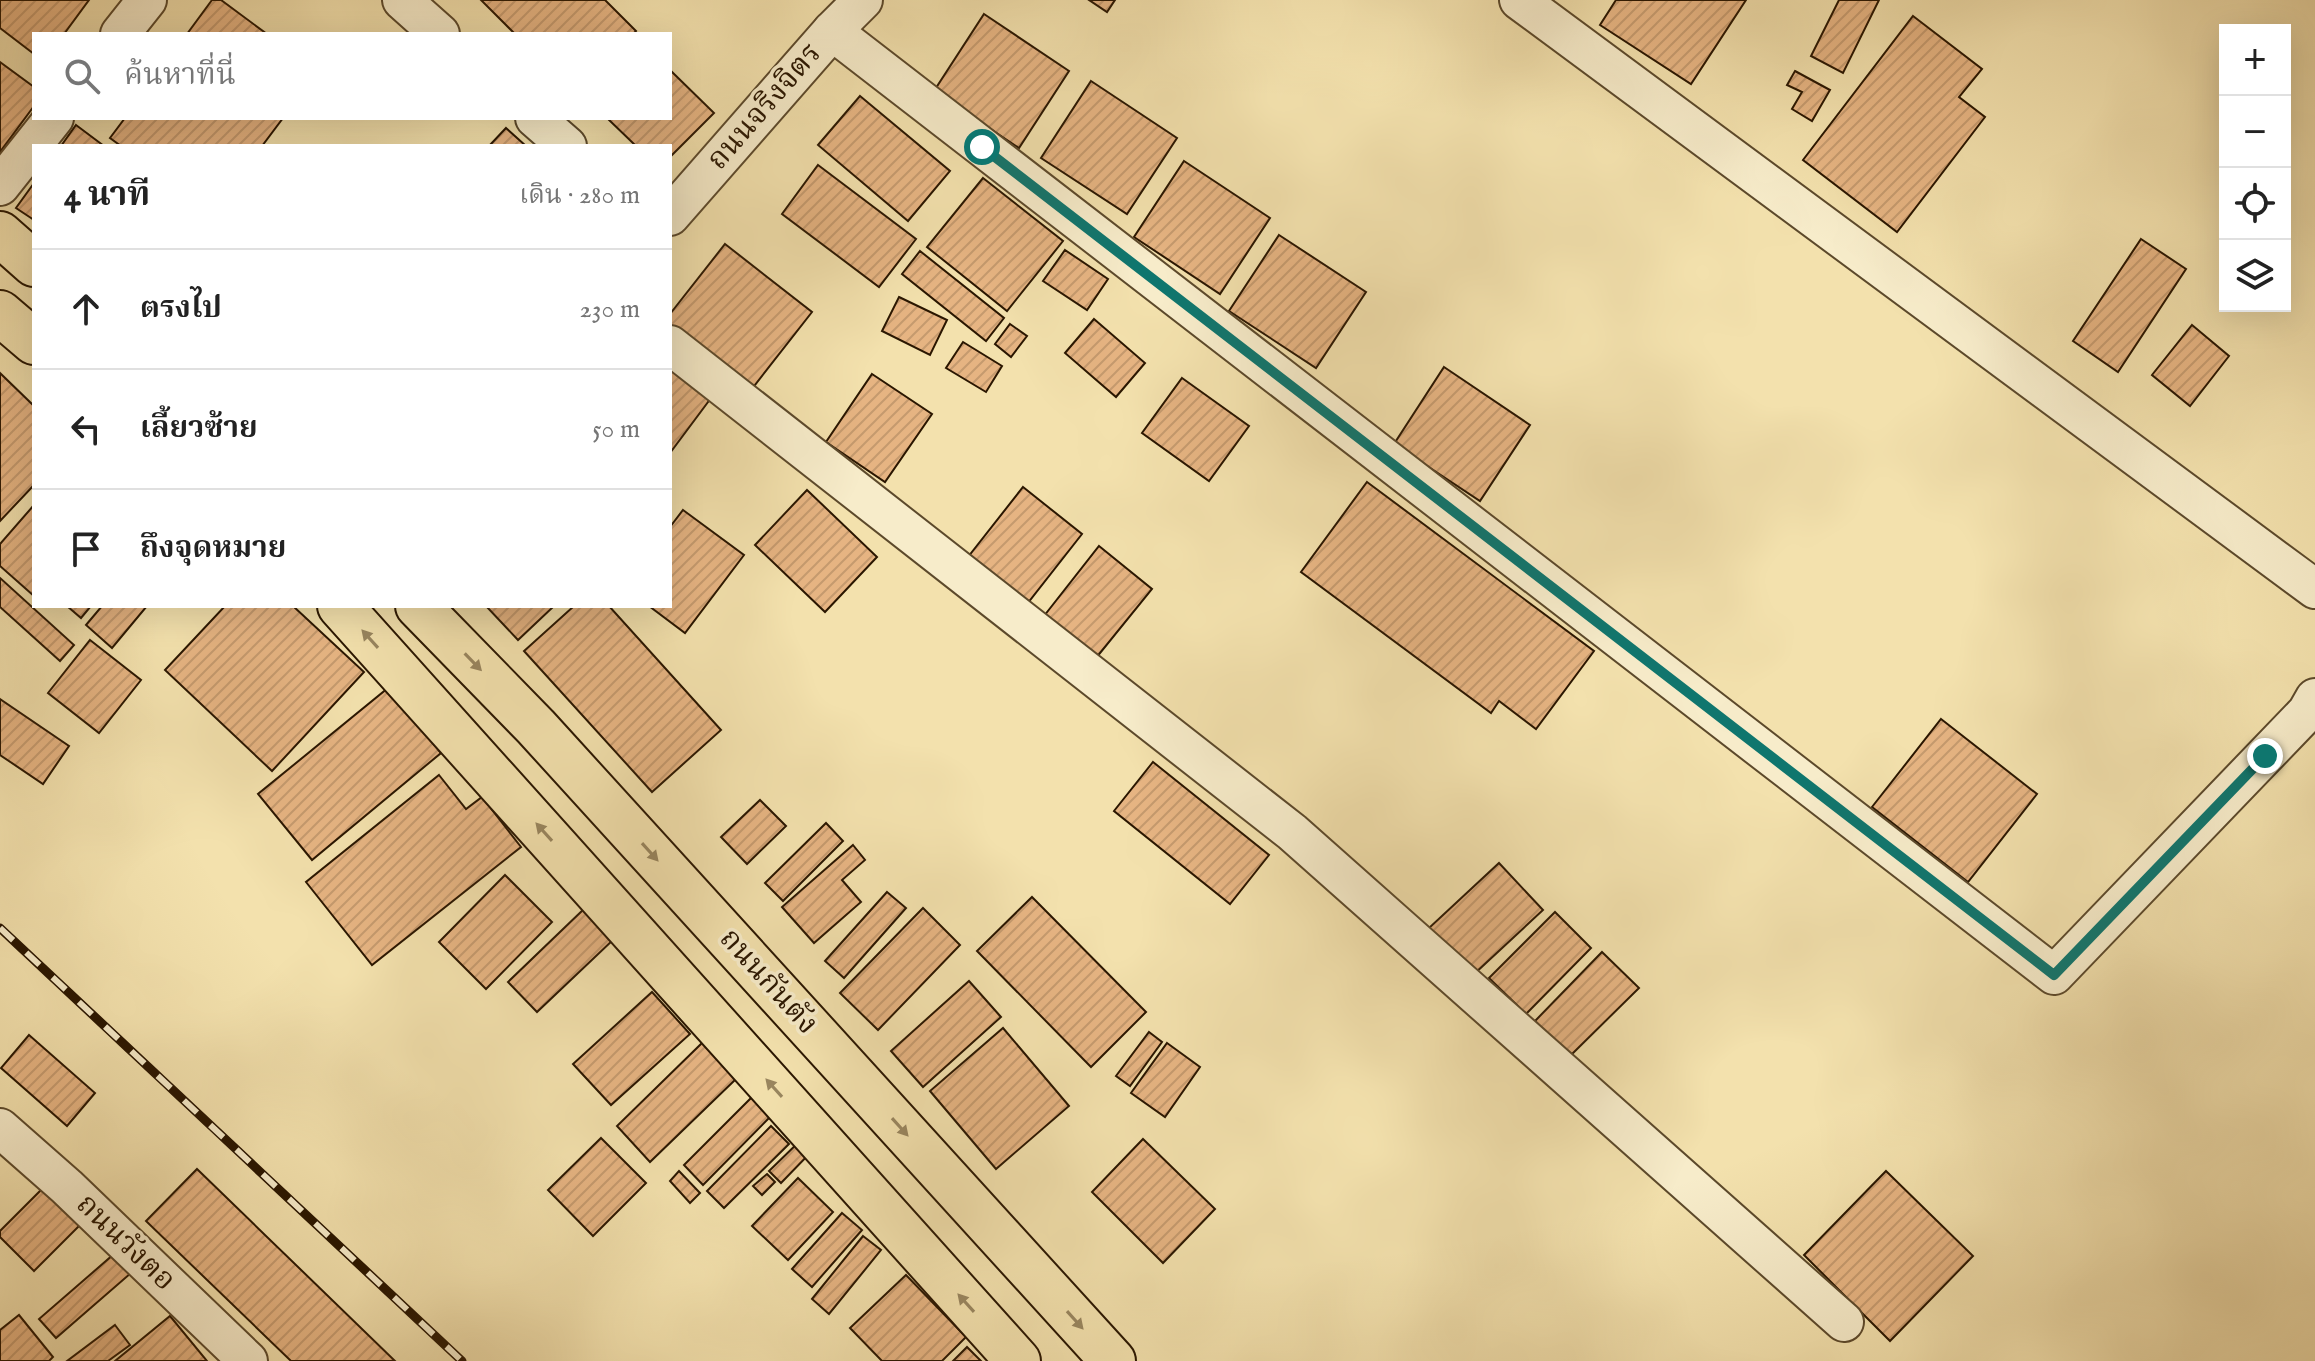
<!DOCTYPE html>
<html lang="th">
<meta charset="utf-8">
<style>
body{margin:0;font-family:"IM FELL English","Noto Serif Thai",serif;background:#f6f6f6;color:#222}
.controls{position:absolute;right:24px;top:24px;display:grid;overflow:hidden;border-radius:0px;box-shadow:0 8px 32px #0002}
.controls button{width:72px;height:72px;display:grid;place-items:center;padding:0;border:0;border-bottom:2px solid #e0e0e0;background:#fff;color:#222;font:40px sans-serif}
.stop{position:absolute;width:24px;height:24px;margin:-18px;border:6px solid #0f766e;border-radius:50%;background:#fff}
.stop.end{background:#0f766e;border-color:#fff;box-shadow:0 2px 8px #0008}
.list{margin:0;padding:0;list-style:none}
h2{display:flex;justify-content:space-between;align-items:center;height:104px;margin:0;padding:0 32px;font-size:34px}
h2 small{font-size:26px;font-weight:400;color:#767676}
.list li{display:grid;grid-template-columns:52px 1fr auto;gap:24px;align-items:center;box-sizing:border-box;height:120px;padding:0 32px;border-top:2px solid #e0e0e0}
.list b{display:block;font-size:30px;white-space:nowrap}
.list em{font-size:26px;font-style:normal;color:#767676}
.icon{flex:none;width:44px;height:44px;fill:none;stroke:currentColor;stroke-width:2;stroke-linecap:round;stroke-linejoin:round}
.map{position:relative;flex:none;width:2315px;height:1361px;overflow:hidden}
.search{position:absolute;background:#fff;box-shadow:0 8px 32px #0002;left:32px;top:32px;width:640px;height:88px;display:flex;align-items:center;gap:20px;box-sizing:border-box;padding:0 28px;border-radius:0px;color:#767676;font-size:30px}
.panel{position:absolute;background:#fff;box-shadow:0 8px 32px #0002;left:32px;top:144px;width:640px;height:464px;border-radius:0px}
.map>svg:first-child{display:block}
.building{fill:url(#building-hatch);stroke:#2a1600;stroke-width:2}
.lines{fill:none;stroke-linecap:round;stroke-linejoin:round}
.minor-casing{stroke:#5c492b;stroke-width:42}
.major-casing{stroke:#2a1600;stroke-width:48}
.minor{stroke:#f7ecca;stroke-width:38}
.major{stroke:#f3e1ad;stroke-width:44}
.rail-casing{stroke:#2a1600;stroke-width:9}
.rail{stroke:#f7ecca;stroke-width:6;stroke-dasharray:18;stroke-linecap:butt}
.oneway{fill:#99865f}
.route{stroke:#0f766e;stroke-width:10}
.labels{text-anchor:middle;dominant-baseline:central;stroke-width:7;stroke-linejoin:round;paint-order:stroke}
.street-label{font-size:30px;fill:#2a1600;stroke:#f7ecca}
</style>
<div class="map">
<svg width="2315" height="1361" viewBox="0 0 2315 1361">
<defs>
<pattern id="building-hatch" width="6" height="6" patternUnits="userSpaceOnUse" patternTransform="scale(2)"><rect width="6" height="6" fill="#e6b482"/><path d="M-1 1l2-2M0 6l6-6M5 7l2-2" fill="none" stroke="#c59a6e"/></pattern>
</defs>
<rect width="100%" height="100%" fill="#f3e1ad"/>
<filter id="stains"><feTurbulence type="fractalNoise" baseFrequency=".0025" numOctaves="4"/><feColorMatrix values="0 0 0 0 .2 0 0 0 0 .09 0 0 0 0 .02 0 0 0 .5 -.17"/></filter>
<radialGradient id="worn" r=".72"><stop offset=".6" stop-color="#630" stop-opacity="0"/><stop offset="1" stop-color="#630" stop-opacity=".3"/></radialGradient>
<g class="building">
<path d="M0 0H89L64 34H34V54L0 28Z"/>
<path d="M212 0H221L267 34H187Z"/>
<path d="M481 0H605L636 31 633 34H515Z"/>
<path d="M1089 0H1115L1107 12Z"/>
<path d="M1616 0H1746L1691 84 1600 25Z"/>
<path d="M1839 0H1879L1843 73 1811 56Z"/>
<path d="M984 14 1069 71 1019 148 934 91Z"/>
<path d="M1913 16 1982 69 1959 97 1985 117 1897 232 1803 160Z"/>
<path d="M0 62 34 87V106L0 152Z"/>
<path d="M670 70 714 113 670 157V146H636L607 118H670Z"/>
<path d="M1795 71 1830 90 1812 121 1792 109 1802 92 1787 85Z"/>
<path d="M1091 81 1177 138 1127 214 1041 158Z"/>
<path d="M860 96 950 171 908 221 818 145Z"/>
<path d="M125 118H283L262 146H121L110 138Z"/>
<path d="M76 125 104 146H61Z"/>
<path d="M506 128 526 146H489Z"/>
<path d="M1184 161 1270 218 1220 294 1134 237Z"/>
<path d="M818 165 916 239 879 287 782 214Z"/>
<path d="M983 178 1063 241 1007 311 927 247Z"/>
<path d="M34 183V220L16 208Z"/>
<path d="M1279 235 1366 292 1316 368 1229 311Z"/>
<path d="M2141 239 2186 269 2118 372 2073 341Z"/>
<path d="M725 244 812 312 751 390 670 327V314Z"/>
<path d="M1065 250 1108 279 1087 310 1043 281Z"/>
<path d="M920 251 1004 318 986 341 902 274Z"/>
<path d="M899 297 947 320 930 355 882 331Z"/>
<path d="M1094 319 1145 363 1116 397 1065 353Z"/>
<path d="M1010 324 1027 336 1011 357 995 344Z"/>
<path d="M2192 325 2229 356 2190 406 2152 375Z"/>
<path d="M963 342 1002 366 986 392 946 368Z"/>
<path d="M670 367 711 398 670 453Z"/>
<path d="M1444 367 1530 425 1480 501 1394 444Z"/>
<path d="M0 373 34 406V485L0 521Z"/>
<path d="M872 374 932 414 885 482 826 442Z"/>
<path d="M1182 378 1249 426 1209 481 1142 433Z"/>
<path d="M1367 482 1594 651 1536 729 1499 701 1491 713 1301 572Z"/>
<path d="M1023 487 1082 534 1027 604 968 557Z"/>
<path d="M807 490 877 557 825 612 755 545Z"/>
<path d="M34 505V596L0 566V544Z"/>
<path d="M683 510 744 555 685 633 649 606H670V527Z"/>
<path d="M1099 546 1152 589 1096 658 1044 616Z"/>
<path d="M0 578 74 645 60 661 0 607Z"/>
<path d="M67 606H91L81 618Z"/>
<path d="M102 606H147L112 648 86 625Z"/>
<path d="M225 606H293L364 672 272 771 165 670Z"/>
<path d="M486 606H554L518 640Z"/>
<path d="M574 606H609L721 730 652 792 524 651Z"/>
<path d="M90 640 141 680 99 733 48 693Z"/>
<path d="M388 688 441 753 312 860 258 794Z"/>
<path d="M0 699 69 746 43 784 0 755Z"/>
<path d="M1941 719 2037 794 1968 882 1872 807Z"/>
<path d="M1153 762 1269 855 1230 904 1114 811Z"/>
<path d="M439 775 466 809 482 797 521 847 372 965 306 882Z"/>
<path d="M760 800 786 826 747 864 721 837Z"/>
<path d="M826 823 843 841 783 901 765 883Z"/>
<path d="M853 845 865 860 842 880 861 902 814 943 782 907Z"/>
<path d="M1499 863 1543 910 1473 975 1429 928Z"/>
<path d="M505 875 552 922 486 989 439 942Z"/>
<path d="M887 892 906 908 844 978 825 961Z"/>
<path d="M1032 897 1146 1012 1091 1067 977 951Z"/>
<path d="M585 908 614 939 537 1012 508 982Z"/>
<path d="M923 908 960 945 878 1030 840 993Z"/>
<path d="M1555 912 1591 948 1526 1014 1489 978Z"/>
<path d="M1602 952 1639 988 1570 1056 1535 1021Z"/>
<path d="M969 981 1001 1017 923 1087 891 1051Z"/>
<path d="M652 992 690 1034 611 1105 573 1064Z"/>
<path d="M1003 1028 1069 1106 996 1169 930 1091Z"/>
<path d="M1149 1032 1162 1042 1130 1086 1116 1076Z"/>
<path d="M29 1035 95 1093 67 1126 1 1068Z"/>
<path d="M702 1043 736 1079 650 1162 617 1126Z"/>
<path d="M1167 1043 1200 1067 1165 1117 1131 1093Z"/>
<path d="M752 1097 771 1116 703 1185 684 1165Z"/>
<path d="M771 1126 789 1144 724 1208 707 1191Z"/>
<path d="M601 1138 646 1183 593 1236 548 1190Z"/>
<path d="M803 1138 814 1149 781 1183 769 1171Z"/>
<path d="M1143 1139 1215 1209 1163 1263 1092 1192Z"/>
<path d="M197 1169 395 1361H291L146 1221Z"/>
<path d="M679 1171 700 1193 690 1203 670 1181Z"/>
<path d="M1886 1171 1973 1256 1890 1341 1804 1255Z"/>
<path d="M767 1174 775 1182 762 1195 753 1186Z"/>
<path d="M798 1178 833 1212 788 1260 752 1226Z"/>
<path d="M44 1187 81 1224 34 1271 0 1237V1231Z"/>
<path d="M842 1213 862 1230 812 1287 792 1269Z"/>
<path d="M863 1236 881 1250 829 1314 812 1299Z"/>
<path d="M114 1254 131 1273 56 1338 39 1319Z"/>
<path d="M906 1275 966 1337 942 1361H882L850 1328Z"/>
<path d="M19 1315 53 1357 49 1361H0V1330Z"/>
<path d="M170 1316 207 1361H115Z"/>
<path d="M115 1325 130 1345 108 1361H67Z"/>
<path d="M967 1347 981 1361H953Z"/>
</g>
<g class="lines">
<defs>
<g id="minor">
<path d="M402 0 440 34"/>
<path d="M1519 0 2315 589"/>
<path d="M832 31 2054 975 2307 712 2315 698"/>
<path d="M120 34 147 0"/>
<path d="M535 118 567 146"/>
<path d="M0 186 54 118"/>
<path d="M670 216 832 31 863 0"/>
<path d="M670 345 1292 832 1844 1322"/>
<path d="M0 1128 67 1187 248 1361"/>
</g>
<g id="major">
<path d="M0 234 34 264"/>
<path d="M0 313 34 342"/>
<path d="M340 606 1018 1361"/>
<path d="M418 606 536 727 1113 1361"/>
</g>
</defs>
<use href="#minor" class="minor-casing"/>
<use href="#major" class="major-casing"/>
<use href="#minor" class="minor"/>
<use href="#major" class="major"/>
<defs>
<path id="rail" d="M0 928 462 1361"/>
</defs>
<use href="#rail" class="rail-casing"/>
<use href="#rail" class="rail"/>
</g>
<defs><path id="oneway-solid" d="M-6-.8H1V-3.2L6.5 0L1 3.2V.8H-6Z" transform="scale(2)"/></defs>
<g class="oneway">
<use href="#oneway-solid" transform="translate(370 639) rotate(-132)"/>
<use href="#oneway-solid" transform="translate(473 662) rotate(46)"/>
<use href="#oneway-solid" transform="translate(544 832) rotate(-132)"/>
<use href="#oneway-solid" transform="translate(650 852) rotate(48)"/>
<use href="#oneway-solid" transform="translate(774 1088) rotate(-132)"/>
<use href="#oneway-solid" transform="translate(900 1127) rotate(48)"/>
<use href="#oneway-solid" transform="translate(966 1303) rotate(-132)"/>
<use href="#oneway-solid" transform="translate(1075 1320) rotate(48)"/>
</g>
<g class="lines">
<path class="route" d="M982 147 2054 975 2265 756"/>
</g>
<g class="labels">
<g class="street-label">
<text transform="translate(765 107) rotate(-49)">ถนนจริงจิตร</text>
<text transform="translate(768 982) rotate(48)">ถนนกันตัง</text>
<text transform="translate(125 1243) rotate(44)">ถนนวังตอ</text>
</g>
</g>
<rect width="100%" height="100%" filter="url(#stains)"/>
<rect width="100%" height="100%" fill="url(#worn)"/>
</svg>
<div class="controls">
<button>+</button>
<button>−</button>
<button><svg class="icon" aria-label="locate" viewBox="0 0 24 24"><circle cx="12" cy="12" r="6"/><path d="M12 2v4M12 18v4M2 12h4M18 12h4"/></svg></button>
<button><svg class="icon" aria-label="layers" viewBox="0 0 24 24"><path d="M12 4l9 5-9 5-9-5zM3 14l9 5 9-5"/></svg></button>
</div>
<div class="stop" style="left:982px;top:147px"></div>
<div class="stop end" style="left:2265px;top:756px"></div>
<div class="search"><svg class="icon" aria-label="search" viewBox="0 0 24 24"><circle cx="10" cy="10" r="6"/><path d="M15 15l6 6"/></svg>ค้นหาที่นี่</div>
<section class="panel">
<h2>4 นาที<small>เดิน · 280 m</small></h2>
<ul class="list">
<li><svg class="icon" aria-label="ahead" viewBox="0 0 24 24"><path d="M12 20V5M6 11l6-6 6 6"/></svg><div><b>ตรงไป</b></div><em>230 m</em></li>
<li><svg class="icon" aria-label="left" viewBox="0 0 24 24"><path d="M17 20v-9H6M10 6l-5 5 5 5"/></svg><div><b>เลี้ยวซ้าย</b></div><em>50 m</em></li>
<li><svg class="icon" aria-label="arrive" viewBox="0 0 24 24"><path d="M6 21V4h12l-3 4 3 4H6"/></svg><div><b>ถึงจุดหมาย</b></div></li>
</ul>
</section>
</div>
